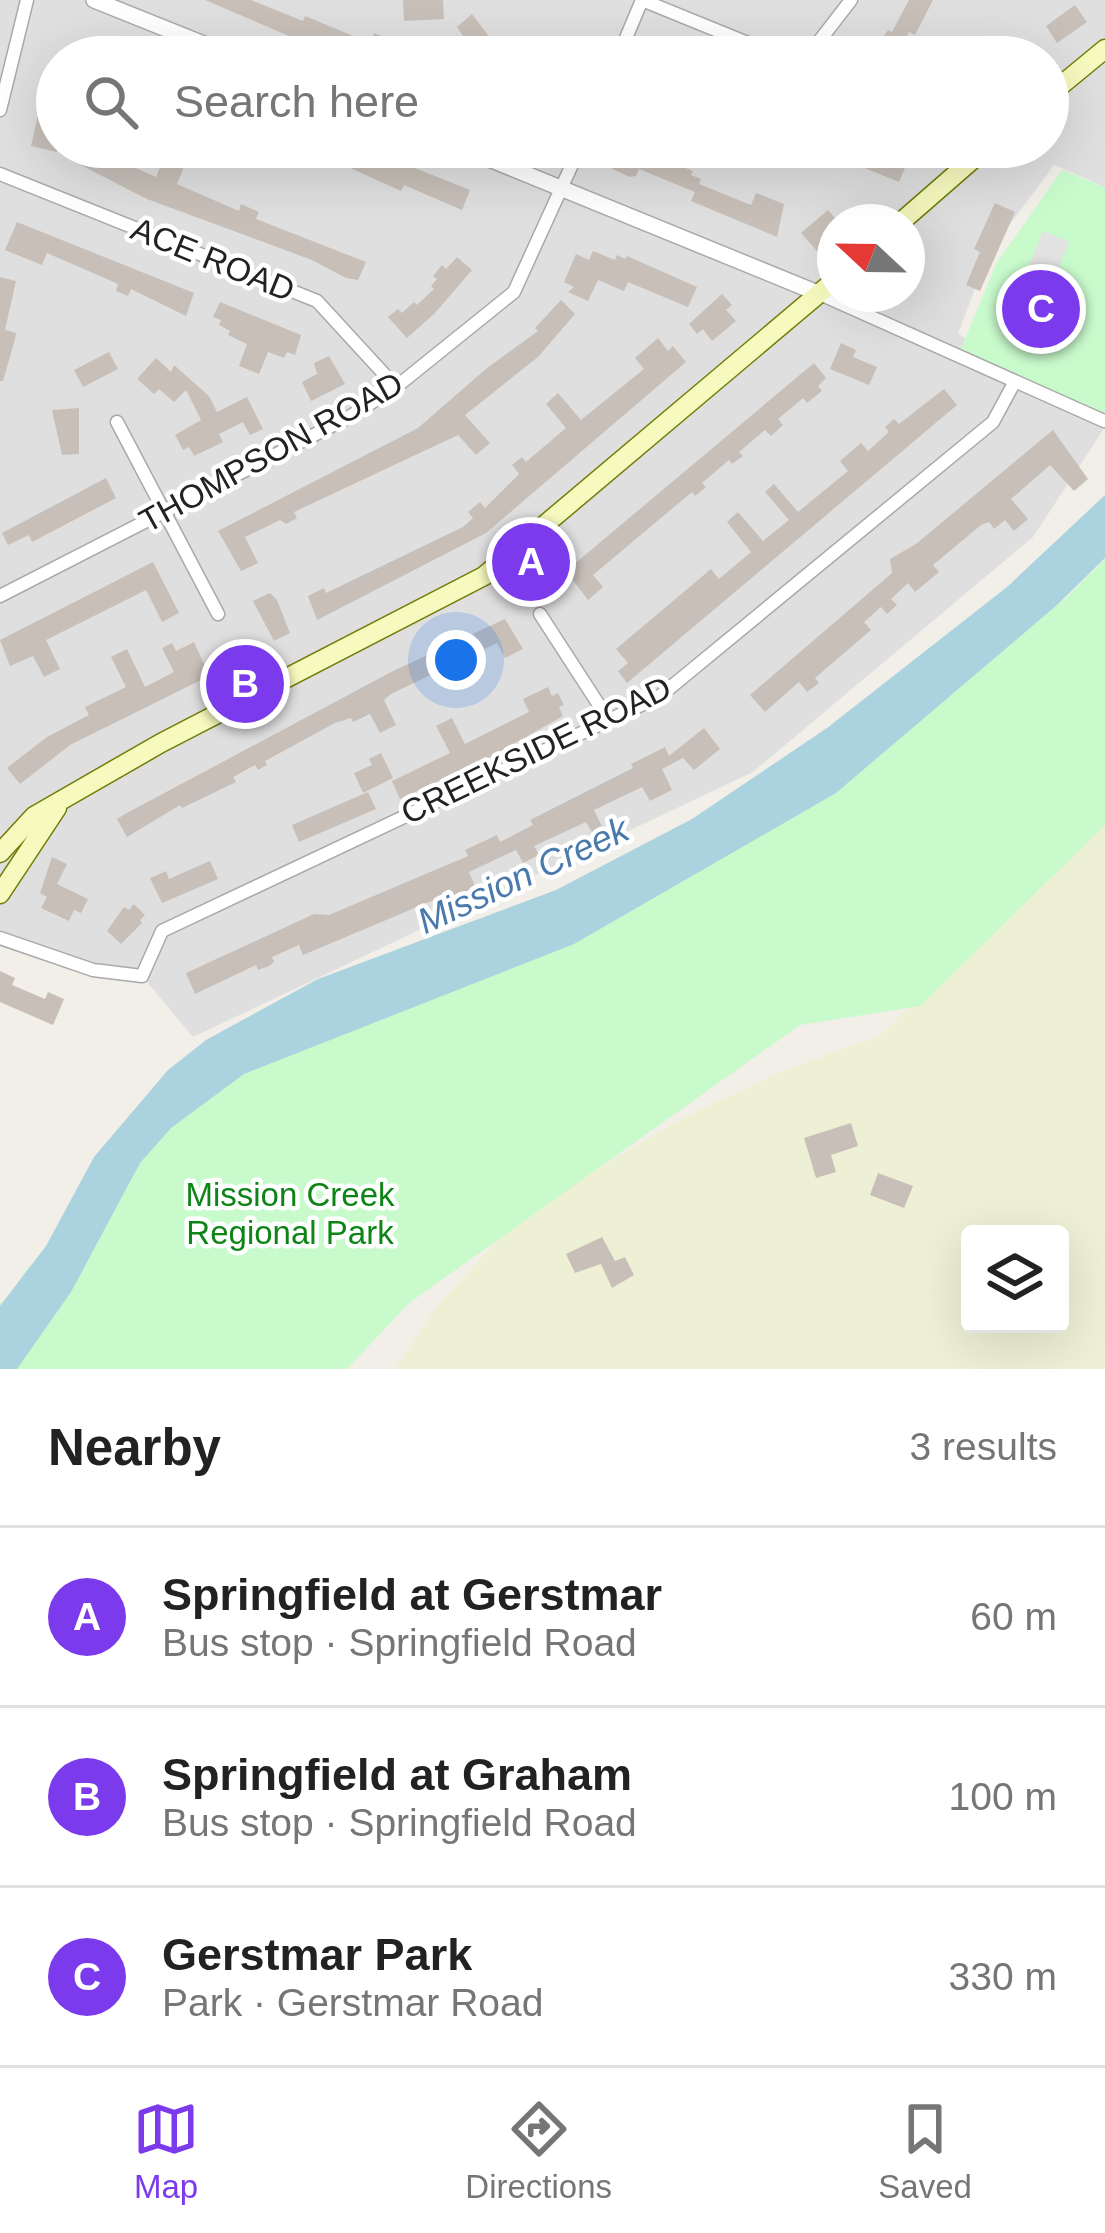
<!DOCTYPE html>
<meta charset="utf-8">
<style>
body{margin:0;font-family:Helvetica,sans-serif;background:#f6f6f6;color:#222}
.controls{position:absolute;right:36px;bottom:36px;display:grid;overflow:hidden;border-radius:12px;box-shadow:0 12px 48px #0002}
.controls button{width:108px;height:108px;display:grid;place-items:center;padding:0;border:0;border-bottom:3px solid #e0e0e0;background:#fff;color:#222;font:60px sans-serif}
.compass{position:absolute;left:817px;top:204px;width:108px;height:108px;border-radius:50%;background:#fff;box-shadow:0 12px 48px #0002;rotate:292deg}
.you{position:absolute;left:456px;top:660px;width:42px;height:42px;margin:-30px;border:9px solid #fff;border-radius:50%;background:#1a73e8;box-shadow:0 0 0 18px #1a73e833}
.badge{display:grid;place-items:center;width:78px;height:78px;border-radius:50%;background:#7c3aed;color:#fff;font-size:39px;font-weight:700}
.pin{position:absolute;translate:-50% -50%;border:6px solid #fff;box-shadow:0 3px 12px #0006}
.list{margin:0;padding:0;list-style:none}
h2{display:flex;justify-content:space-between;align-items:center;height:156px;margin:0;padding:0 48px;font-size:51px}
h2 small{font-size:39px;font-weight:400;color:#767676}
.list li{display:grid;grid-template-columns:78px 1fr auto;gap:36px;align-items:center;box-sizing:border-box;height:180px;padding:0 48px;border-top:3px solid #e0e0e0}
.list b{display:block;font-size:45px;white-space:nowrap}
.list p{margin:0;font-size:39px;white-space:nowrap;color:#767676}
.list em{font-size:39px;font-style:normal;color:#767676}
.icon{flex:none;width:66px;height:66px;fill:none;stroke:currentColor;stroke-width:2;stroke-linecap:round;stroke-linejoin:round}
.map{position:relative;flex:none;width:1105px;height:1369px;overflow:hidden}
.search{position:absolute;background:#fff;box-shadow:0 12px 48px #0002;left:36px;right:36px;top:36px;height:132px;display:flex;align-items:center;gap:30px;box-sizing:border-box;padding:0 42px;border-radius:66px;color:#767676;font-size:45px}
.sheet{height:696px;background:#fff}
nav{display:flex;justify-content:space-around;align-items:center;box-sizing:border-box;height:168px;border-top:3px solid #e0e0e0;background:#fff;font-size:33px;color:#767676}
nav a{display:grid;justify-items:center;gap:6px}
nav .on{color:#7c3aed}
.map>svg:first-child{display:block}
.residential{fill:#e0dfdf;fill-rule:evenodd}
.farmland{fill:#eef0d5;fill-rule:evenodd}
.park{fill:#c8facc}
.parking{fill:#e2e2e2}
.water{fill:#aad3df}
.building{fill:#c7bfb8}
.lines{fill:none;stroke-linecap:round;stroke-linejoin:round}
.minor-casing{stroke:#a9a9a9;stroke-width:15}
.tertiary-casing{stroke:#a9a9a9;stroke-width:18}
.secondary-casing{stroke:#707d05;stroke-width:21}
.minor{stroke:#fff;stroke-width:12}
.tertiary{stroke:#fff;stroke-width:15}
.secondary{stroke:#f7fabf;stroke-width:18}
.labels{text-anchor:middle;dominant-baseline:central;stroke-width:9;stroke-linejoin:round;paint-order:stroke}
.street-label{font-size:33px;fill:#222;stroke:#fff}
.park-label{font-size:33px;fill:#0c8416;stroke:#fff}
.water-label{font-size:36px;font-style:italic;fill:#4a7aab;stroke:#fff}
</style>
<div class="map">
<svg width="1105" height="1369" viewBox="0 0 1105 1369">
<rect width="100%" height="100%" fill="#f2efe9"/>
<path class="residential" d="M0 0H1105V187L1054 165 988 254 958 334 1105 416V427L1033 537 753 772 193 1037 142 976 93 970 0 933ZM57 57H1048V147H57ZM835 222H907V294H835Z"/>
<path class="farmland" d="M1105 825V1369H395L435 1309 518 1217 682 1118 785 1070 881 1035 1053 865ZM970 1234H1060V1324H970Z"/>
<g class="park">
<path d="M1062 170 1105 187V414L959 354 996 264Z"/>
<path d="M1105 559V825L920 1006 800 1025 409 1303 347 1369H0V1303L8 1298 29 1266 53 1276 107 1198 192 1102 993 656 1065 599Z"/>
</g>
<path class="parking" d="M1043 231 1069 242 1036 321 1010 310Z"/>
<path class="water" d="M1105 495V558L1057 605 836 793 574 944 244 1074 171 1128 140 1163 71 1292 17 1369H0V1306L46 1246 94 1157 168 1070 206 1040 318 979 556 890 692 819 827 728 1007 587Z"/>
<g class="building">
<path d="M205 0H251L303 21 305 16 370 43 374 33 393 41 386 57H338Z"/>
<path d="M403 0H443L444 19 404 21Z"/>
<path d="M909 0H933L915 35 909 32 896 57H875L884 36 888 30 892 32Z"/>
<path d="M1075 5 1087 22 1057 43 1046 26Z"/>
<path d="M472 14 494 43 477 56 457 27Z"/>
<path d="M39 110 57 115V152L31 146Z"/>
<path d="M72 147H89L156 177 166 153 185 164 177 184 239 211 241 204 259 212 256 219 366 262 358 280 346 278 312 260 147 199 67 158Z"/>
<path d="M304 147H362L470 190 462 210 404 185 401 191Z"/>
<path d="M618 147H644L643 151 693 171 691 175 701 179 699 184 751 205 756 193 784 204 777 237 691 201 695 192 639 169 636 176 630 177 612 169Z"/>
<path d="M813 147H903L912 151 899 182Z"/>
<path d="M995 203 1015 212 980 291 966 285 980 252 974 249Z"/>
<path d="M828 210 835 218V236L817 251 801 233Z"/>
<path d="M17 222 194 293 186 316 131 289 128 296 116 291 118 284 47 253 42 265 5 250Z"/>
<path d="M593 251 615 260 617 255 625 259 627 256 697 287 688 307 628 282 624 291 598 280 588 301 568 292 574 287 564 282 576 254 589 260Z"/>
<path d="M457 257 472 270 435 313 407 338 388 317 398 309 402 313 414 302 417 305 434 289 431 286 437 279 433 276 442 265 446 269Z"/>
<path d="M0 277 16 281 5 330 16 333 15 339 3 381H0Z"/>
<path d="M722 294 732 305 726 310 736 321 712 341 703 329 697 334 689 324Z"/>
<path d="M561 300 575 314 538 357 465 415 490 443 476 455 458 435 294 512 297 518 286 524 280 520 245 537 258 563 241 571 218 531 418 428 487 368 538 331 535 328Z"/>
<path d="M220 302 301 335 295 355 287 352 284 358 268 352 259 374 239 366 247 344 228 335 230 331 219 325 221 320 213 317Z"/>
<path d="M658 338 668 351 673 346 686 362 486 533 317 620 308 596 324 588 326 593 463 527 473 518 468 512 480 502 485 508 519 474 512 465 522 457 526 462 566 428 546 404 558 393 581 420 644 369 635 358Z"/>
<path d="M841 343 856 350 853 357 877 367 869 385 830 369Z"/>
<path d="M109 352 118 369 83 387 74 370Z"/>
<path d="M329 356 345 384 311 401 302 382 317 374 314 363Z"/>
<path d="M156 358 171 372 174 365 209 396 217 412 247 397 263 429 250 435 243 422 219 434 223 442 194 456 189 447 183 450 175 435 201 420 186 390 174 402 159 389 154 394 137 379Z"/>
<path d="M814 363 826 378 818 386 822 391 807 403 803 398 778 419 783 425 771 436 765 430 739 452 743 456 732 464 729 460 702 483 706 487 695 496 692 492 593 575 603 587 588 600 566 571Z"/>
<path d="M944 389 957 405 627 683 618 671 628 663 616 649 711 569 719 579 751 552 727 522 738 512 763 541 789 520 765 492 774 484 798 512 848 471 840 461 861 443 868 451 889 432 885 427 894 419 899 424Z"/>
<path d="M79 408V454L62 455 52 410Z"/>
<path d="M1053 430 1088 479 1074 491 1050 465 1011 499 1028 519 1014 531 1005 520 994 529 989 522 981 525 933 565 939 572 915 592 908 583 891 599 897 605 887 614 881 607 864 622 871 630 815 678 819 683 807 692 799 682 765 712 750 695 892 573 890 559 916 544Z"/>
<path d="M106 478 116 498 32 542 29 535 8 545 2 533Z"/>
<path d="M153 562 179 613 162 622 146 590 46 640 60 669 44 677 33 656 10 666 0 640Z"/>
<path d="M270 593 277 600 290 633 274 641 253 601Z"/>
<path d="M505 619 523 649 505 658 497 643 391 694 384 700 396 725 380 733 370 714 353 722 351 718 335 723 265 761 267 765 258 770 255 765 233 777 236 782 182 808 180 805 127 837 117 819 125 814 393 671Z"/>
<path d="M194 642 209 676 70 745 20 784 7 768 47 737 89 715 85 707 126 687 111 657 127 649 145 687 174 672 162 648 172 643 176 651Z"/>
<path d="M548 687 552 696 558 693 564 705 559 707 563 716 490 757 400 799 392 781 450 753 436 726 452 718 465 744 529 712 523 699Z"/>
<path d="M704 728 720 749 694 770 683 758 662 769 672 790 650 801 642 787 594 810 608 839 599 844 586 822 534 846 539 855 523 863 516 850 469 872 477 891 438 905 436 899 303 955 299 945 272 957 274 962 269 966 258 970 256 965 195 994 186 973 314 914 329 915 468 856 465 850 497 835 500 842 533 825 530 820 633 768 631 764 665 747 669 756Z"/>
<path d="M381 753 393 778 363 793 354 773 372 765 369 759Z"/>
<path d="M368 792 376 809 299 842 292 825Z"/>
<path d="M52 857 67 864 57 884 88 899 81 913 74 910 69 921 41 908 47 897 40 893Z"/>
<path d="M210 861 218 879 162 903 150 878 166 871 169 879Z"/>
<path d="M134 904 145 915 140 920 142 923 121 944 107 931 124 907 129 910Z"/>
<path d="M0 971 15 978 12 985 45 999 48 992 64 999 53 1025 0 1002Z"/>
<path d="M851 1123 858 1146 831 1155 836 1172 816 1178 804 1138Z"/>
<path d="M878 1173 913 1186 904 1208 870 1195Z"/>
<path d="M602 1237 615 1261 625 1257 634 1275 612 1288 601 1264 575 1273 566 1254Z"/>
</g>
<g class="lines">
<defs>
<g id="minor">
<path d="M618 57 642 0 782 57"/>
<path d="M807 57 851 0"/>
<path d="M0 110 27 0"/>
<path d="M0 174 317 301 396 387"/>
<path d="M820 294 1104 421"/>
<path d="M117 422 218 614"/>
<path d="M0 596 349 417 396 387 514 292 580 147"/>
<path d="M540 614 608 719"/>
<path d="M0 938 93 970 142 976 162 931 660 696 993 422 1014 383"/>
</g>
<g id="tertiary">
<path d="M94 0 236 57"/>
<path d="M460 147 820 294"/>
</g>
<g id="secondary">
<path d="M1048 96 1105 49"/>
<path d="M901 222 987 147"/>
<path d="M0 853 34 816 161 743 484 576 835 280"/>
<path d="M0 894 57 808"/>
</g>
</defs>
<use href="#minor" class="minor-casing"/>
<use href="#tertiary" class="tertiary-casing"/>
<use href="#secondary" class="secondary-casing"/>
<use href="#minor" class="minor"/>
<use href="#tertiary" class="tertiary"/>
<use href="#secondary" class="secondary"/>
</g>
<g class="labels">
<g class="street-label">
<text transform="translate(213 259) rotate(22)">ACE ROAD</text>
<text transform="translate(271 452) rotate(-29)">THOMPSON ROAD</text>
<text transform="translate(536 750) rotate(-26)">CREEKSIDE ROAD</text>
</g>
<g class="park-label">
<text x="290" y="1194">Mission Creek<tspan x="290" dy="38">Regional Park</tspan></text>
</g>
<g class="water-label">
<text transform="translate(523 875) rotate(-25)">Mission Creek</text>
</g>
</g>
</svg>
<div class="controls">
<button><svg class="icon" aria-label="layers" viewBox="0 0 24 24"><path d="M12 4l9 5-9 5-9-5zM3 14l9 5 9-5"/></svg></button>
</div>
<svg class="compass" viewBox="-18 -18 36 36"><path d="M0-13l5 13h-10z" fill="#e53935"/><path d="M0 13l5-13h-10z" fill="#767676"/></svg>
<div class="you"></div>
<div class="pin badge" style="left:531px;top:562px">A</div>
<div class="pin badge" style="left:245px;top:684px">B</div>
<div class="pin badge" style="left:1041px;top:309px">C</div>
<div class="search"><svg class="icon" aria-label="search" viewBox="0 0 24 24"><circle cx="10" cy="10" r="6"/><path d="M15 15l6 6"/></svg>Search here</div>
</div>
<section class="sheet">
<h2>Nearby<small>3 results</small></h2>
<ul class="list">
<li><span class="badge">A</span><div><b>Springfield at Gerstmar</b><p>Bus stop · Springfield Road</p></div><em>60 m</em></li>
<li><span class="badge">B</span><div><b>Springfield at Graham</b><p>Bus stop · Springfield Road</p></div><em>100 m</em></li>
<li><span class="badge">C</span><div><b>Gerstmar Park</b><p>Park · Gerstmar Road</p></div><em>330 m</em></li>
</ul>
</section>
<nav>
<a class="on"><svg class="icon" aria-label="map" viewBox="0 0 24 24"><path d="M3 6l6-2 6 2 6-2v14l-6 2-6-2-6 2zM9 4v14M15 6v14"/></svg>Map</a>
<a><svg class="icon" aria-label="directions" viewBox="0 0 24 24"><path d="M12 3l9 9-9 9-9-9zM9 14v-3h6M13 9l2 2-2 2"/></svg>Directions</a>
<a><svg class="icon" aria-label="saved" viewBox="0 0 24 24"><path d="M7 4h10v16l-5-4-5 4z"/></svg>Saved</a>
</nav>
